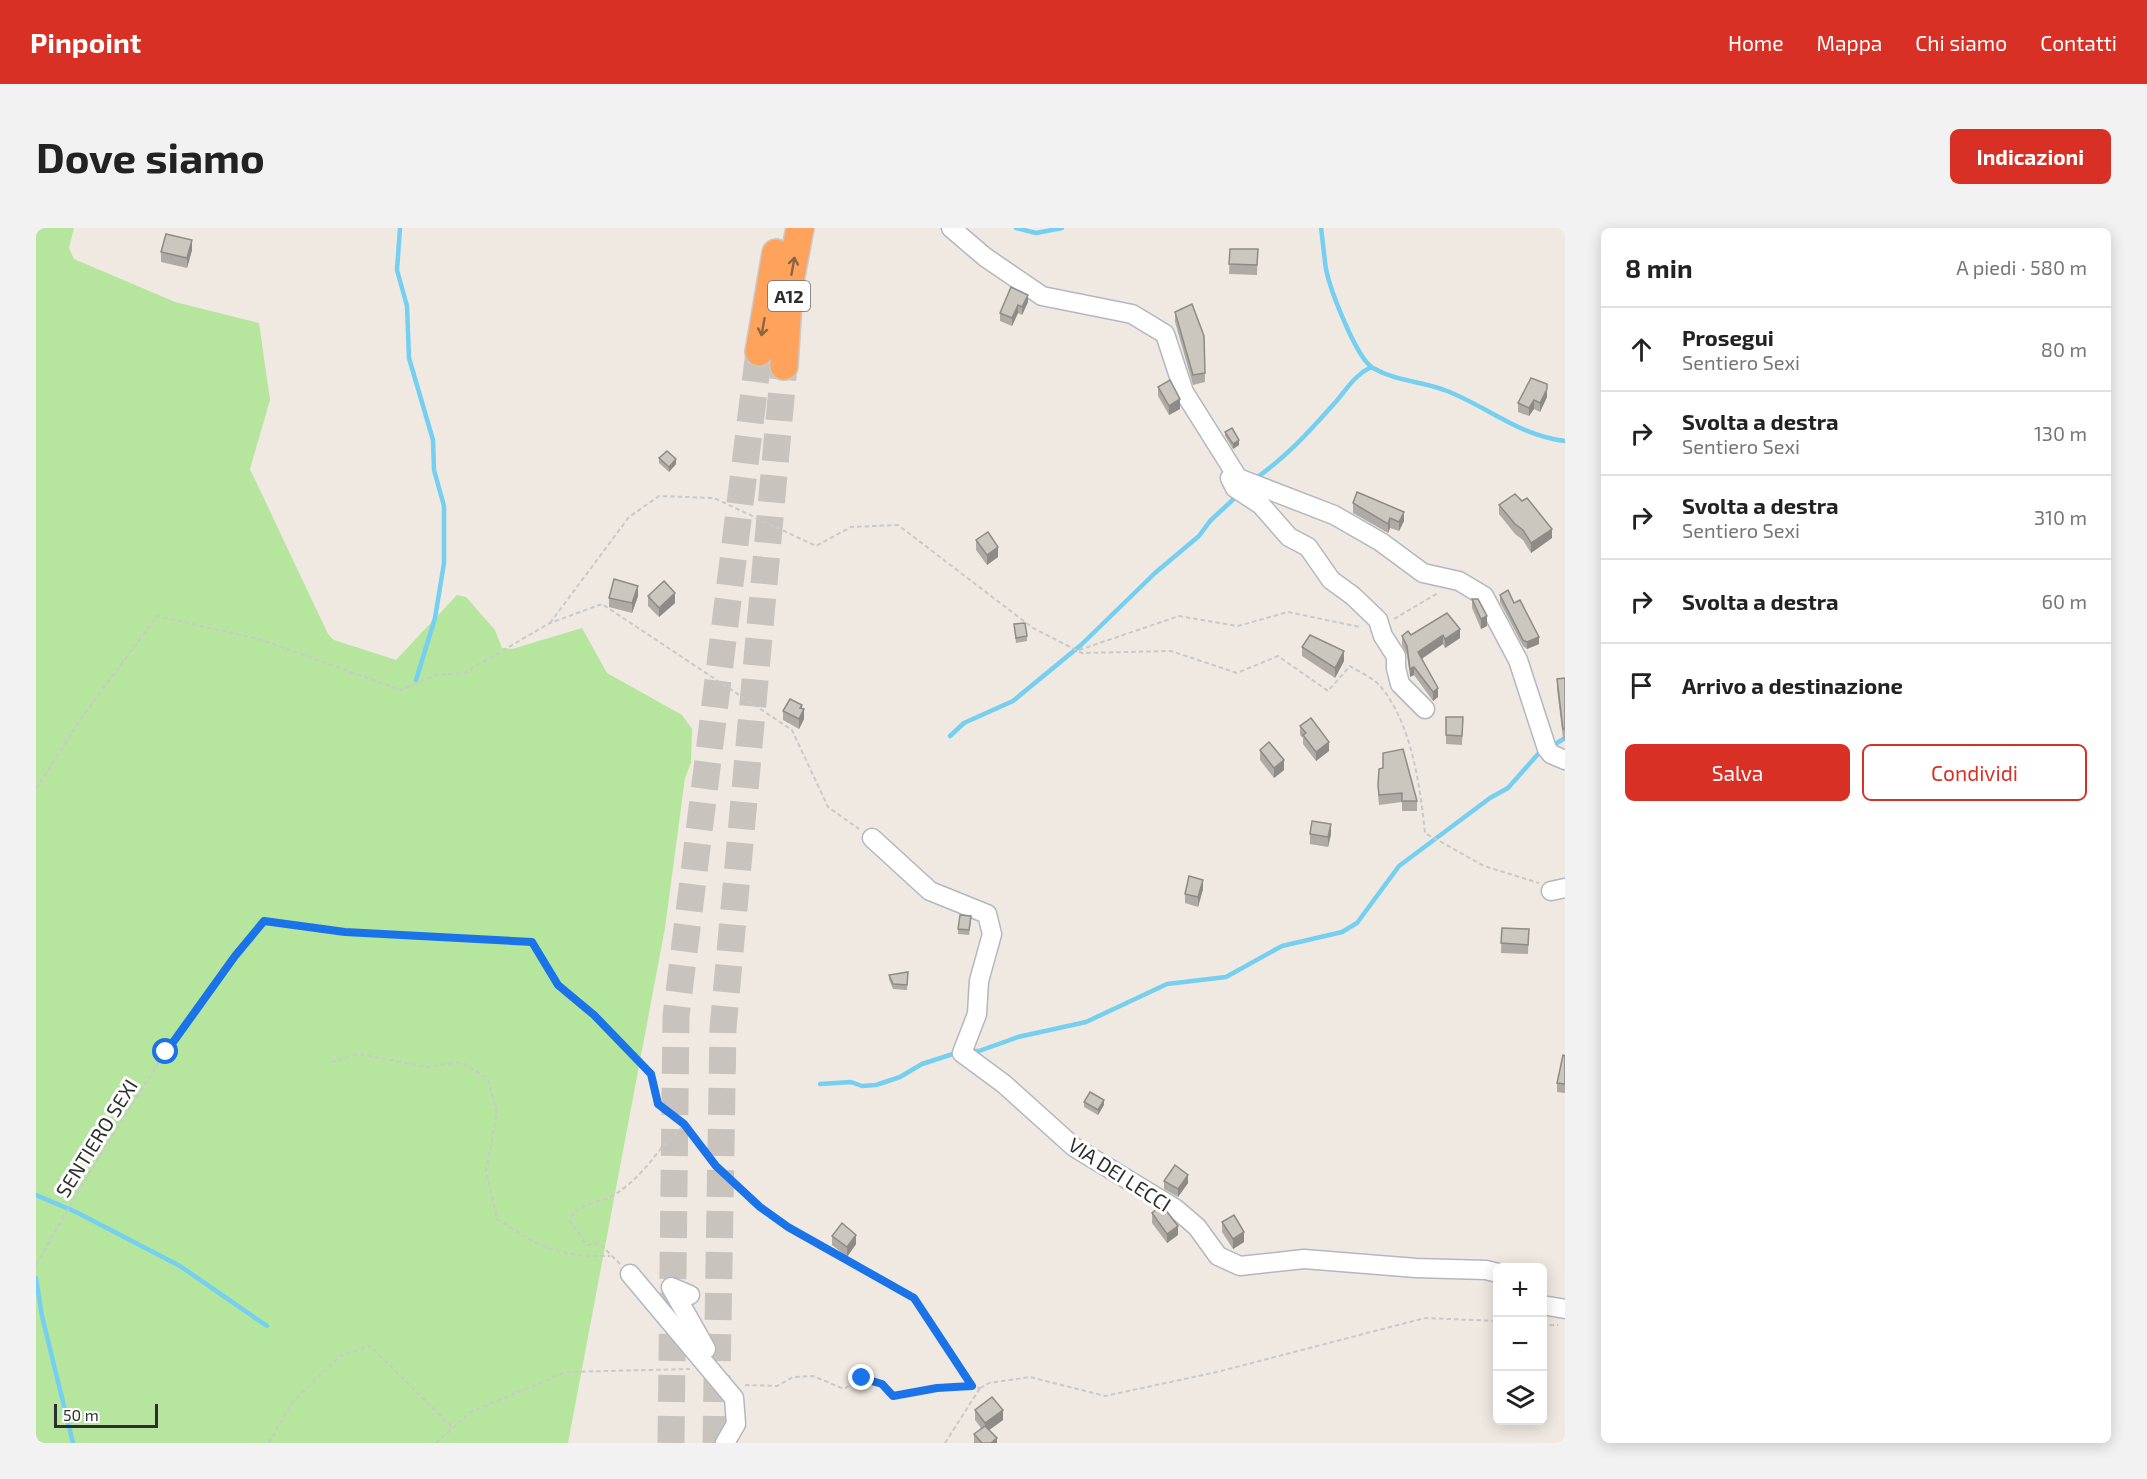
<!DOCTYPE html>
<html lang="it">
<meta charset="utf-8">
<style>
body{margin:0;font-family:"Exo 2",sans-serif;background:#f2f2f2;color:#222}
.controls{position:absolute;right:18px;bottom:18px;display:grid;overflow:hidden;border-radius:9px;box-shadow:0 3px 15px #0003}
.controls button{width:54px;height:54px;display:grid;place-items:center;padding:0;border:0;border-bottom:2px solid #e0e0e0;background:#fff;color:#222;font:30px sans-serif}
.scale{position:absolute;left:18px;bottom:15px;width:104px;box-sizing:border-box;padding-left:6px;border:3px solid #2e2e2e;border-top:0;font-size:16px;line-height:21px;white-space:nowrap;color:#2e2e2e;-webkit-text-stroke:4px #fff;paint-order:stroke}
.stop{position:absolute;width:18px;height:18px;margin:-14px;border:4px solid #1a73e8;border-radius:50%;background:#fff}
.stop.end{background:#1a73e8;border-color:#fff;box-shadow:0 2px 6px #0008}
.list{margin:0;padding:0;list-style:none}
h2{display:flex;justify-content:space-between;align-items:center;height:78px;margin:0;padding:0 24px;font-size:26px}
h2 small{font-size:20px;font-weight:400;color:#767676}
.list li{display:grid;grid-template-columns:39px 1fr auto;gap:18px;align-items:center;box-sizing:border-box;height:84px;padding:0 24px;border-top:2px solid #e0e0e0}
.list b{display:block;font-size:22px;white-space:nowrap}
.list p{margin:0;font-size:20px;white-space:nowrap;color:#767676}
.list em{font-size:20px;font-style:normal;color:#767676}
.actions{display:flex;gap:12px;padding:18px 24px}
.actions a{flex:1;padding:14px 0;border:2px solid #d93025;border-radius:9px;text-align:center;font-size:21px;color:#d93025}
.actions .main{background:#d93025;color:#fff}
.icon{flex:none;width:33px;height:33px;fill:none;stroke:currentColor;stroke-width:2;stroke-linecap:round;stroke-linejoin:round}
.map{position:relative;flex:none;width:1529px;height:1215px;overflow:hidden;border-radius:9px}
header{display:flex;align-items:center;gap:36px;box-sizing:border-box;height:84px;padding:0 30px;background:#d93025;color:#fff}
header strong{font-size:28px}
nav{display:flex;gap:33px;margin-inline-start:auto;font-size:21px}
.intro{display:flex;align-items:center;justify-content:space-between;box-sizing:border-box;height:144px;padding:0 36px}
h1{margin:0;font-size:42px}
.button{padding:15px 27px;border-radius:9px;background:#d93025;color:#fff;font-size:21px;font-weight:700}
main{display:flex;gap:36px;padding:0 36px}
aside{flex:1;background:#fff;border-radius:9px;box-shadow:0 3px 15px #0003}
.map>svg:first-child{display:block}
.green{fill:#b6e59e}
.lines{fill:none;stroke-linecap:round;stroke-linejoin:round}
.stream{stroke:#75cff0;stroke-width:4.5}
.highway-tunnel{stroke:#c8c4bd;stroke-width:27;stroke-dasharray:27 14;stroke-linecap:butt}
.minor-casing{stroke:#b4b7c1;stroke-width:21}
.highway-casing{stroke:#c9c9c9;stroke-width:30}
.path{stroke:#c9c9c9;stroke-width:2;stroke-dasharray:4.5 3;stroke-linecap:butt}
.minor{stroke:#fff;stroke-width:18}
.highway{stroke:#ffa35c;stroke-width:27}
.wall{fill:#afaba4}
.shaded-wall{fill:#8e8b86}
.building{fill:#cbc7bf;stroke:#8e8b86;stroke-width:1.5}
.oneway{stroke:#8c6343}
.route{stroke:#1a73e8;stroke-width:8}
.labels{text-anchor:middle;dominant-baseline:central;stroke-width:6;stroke-linejoin:round;paint-order:stroke}
.shield{fill:#fff;stroke:#6d6d6d;stroke-width:1.5}
.shield-label{font-size:18px;font-weight:bold;fill:#2e2e2e}
.street-label{font-size:20px;fill:#2e2e2e;stroke:#fff}
</style>
<header>
<strong>Pinpoint</strong>
<nav><a>Home</a><a>Mappa</a><a>Chi siamo</a><a>Contatti</a></nav>
</header>
<div class="intro"><h1>Dove siamo</h1><a class="button">Indicazioni</a></div>
<main>
<div class="map">
<svg width="1529" height="1215" viewBox="0 0 1529 1215">
<rect width="100%" height="100%" fill="#efe9e1"/>
<path class="green" d="M0 0H38L33 20 38 31 139 74 223 95 234 172 214 241 292 406 298 412 360 432 421 367 430 369 459 402 466 420 476 421 546 400 571 445 646 487 656 501 655 535 649 550 629 700 532 1215H0Z"/>
<g class="lines">
<g class="stream">
<path d="M364 0 361 42 371 78 373 130 397 212 398 242 408 278V335L399 390 380 452"/>
<path d="M980 0 1000 5 1026 0"/>
<path d="M1285 0C1287 14 1288 28 1290 41 1294 61 1320 130 1337 140 1361 154 1387 153 1411 163 1452 179 1484 208 1529 213"/>
<path d="M1220 250C1249 230 1272 205 1296 178 1310 163 1317 148 1335 139"/>
<path d="M914 508 928 495 977 473 1045 417 1119 345 1163 308 1174 293 1202 267"/>
<path d="M1521 515 1529 510"/>
<path d="M934 823H943L982 809 1050 794 1131 756 1190 749 1246 718 1306 704 1321 695 1363 638 1454 570 1472 560 1503 525"/>
<path d="M784 856 815 854 826 858 840 857 864 849 886 836 923 824"/>
<path d="M0 967 40 984 144 1038 231 1098"/>
<path d="M0 1050 6 1088 37 1215"/>
</g>
<g class="highway-tunnel">
<path d="M635 1215 640 788 723 124"/>
<path d="M680 1215 687 800 748 138"/>
</g>
<defs>
<g id="minor">
<path d="M915 0 949 29 1006 68 1096 86 1129 106 1148 164 1202 250 1298 287 1345 314 1387 345 1423 353 1448 368 1482 432 1511 521 1515 526 1529 532"/>
<path d="M1194 250 1199 260 1225 277 1253 309 1272 319 1295 352 1317 368 1342 392 1347 408 1360 428V440L1364 456 1389 481"/>
<path d="M836 610 894 663 951 686 956 706 943 753 941 786 926 825 968 856 1038 919 1140 981 1161 999 1182 1028 1204 1038 1268 1031 1380 1040 1450 1042 1462 1045"/>
<path d="M1515 663 1529 660"/>
<path d="M594 1046 698 1170 700 1196 689 1215"/>
<path d="M654 1067 635 1059 670 1121"/>
<path d="M1506 1077 1529 1081"/>
</g>
<g id="highway">
<path d="M723 124 740 25"/>
<path d="M748 138 753 58 764 0"/>
</g>
</defs>
<use href="#minor" class="minor-casing"/>
<use href="#highway" class="highway-casing"/>
<g class="path">
<path d="M1358 391 1402 365"/>
<path d="M514 395 593 289 623 268 678 270 780 318 815 299 862 297 997 400 1046 425 1135 423 1201 445 1242 428 1292 463 1314 438C1323 444 1338 450 1345 459 1376 497 1384 558 1389 605L1448 638 1503 655"/>
<path d="M1043 422 1143 388 1202 398 1252 384 1324 399"/>
<path d="M0 561 46 489 121 388 223 411 365 462 400 447 428 445 514 395 566 376 756 502 792 579 823 601"/>
<path d="M295 834 322 826 391 839 425 834 452 851 461 885 450 943 461 991C505 1019 521 1029 574 1028"/>
<path d="M584 1036 563 1015 551 1017 534 993C538 976 558 976 572 970 594 959 608 942 623 923 630 913 641 907 648 896"/>
<path d="M0 1037C68 917 140 799 228 693L309 704 496 714 522 757 559 787 615 846 622 876 648 896 680 938 724 979 752 999 878 1070 936 1159"/>
<path d="M1506 1097H1522"/>
<path d="M709 1157 741 1158 757 1149 777 1148 808 1161 826 1150 846 1156 857 1168 901 1160H944"/>
<path d="M944 1160 953 1155 994 1149 1069 1168 1181 1144 1389 1090 1462 1093"/>
<path d="M233 1215 254 1177 304 1128 334 1118 417 1200"/>
<path d="M400 1215 435 1184 530 1144 654 1141"/>
<path d="M909 1215 944 1160"/>
</g>
<use href="#minor" class="minor"/>
<use href="#highway" class="highway"/>
</g>
<g class="wall">
<path d="M1194 21H1222L1221 47 1193 46Z"/>
<path d="M156 22 151 40 125 34V24Z"/>
<path d="M975 59 992 74 986 87 982 85 976 98 964 93V85Z"/>
<path d="M1139 84 1168 108 1169 154 1157 157 1139 94Z"/>
<path d="M1122 159 1144 181 1133 187 1122 168Z"/>
<path d="M1511 169 1504 184 1498 181 1493 188 1482 184V175Z"/>
<path d="M1189 204 1203 217 1197 221 1189 208Z"/>
<path d="M623 230 640 236 633 244 623 235Z"/>
<path d="M1317 275 1368 293 1363 303 1354 300 1352 305 1317 285Z"/>
<path d="M1463 277 1516 310 1495 325 1487 312 1479 306 1463 286Z"/>
<path d="M940 312 962 329 951 337 940 322Z"/>
<path d="M1464 367 1478 375 1503 416 1491 421 1487 418 1464 374Z"/>
<path d="M602 368 596 385 573 379V370Z"/>
<path d="M612 368 639 375 623 389 612 378Z"/>
<path d="M1436 371 1451 398 1445 401 1436 380Z"/>
<path d="M1411 385 1424 410 1409 420 1407 416 1386 431 1402 469 1397 473 1378 447 1374 449 1371 427 1366 417V408L1375 407Z"/>
<path d="M978 396 991 408V413L980 415Z"/>
<path d="M1266 419 1308 433 1299 450 1266 428Z"/>
<path d="M1529 450V511H1527L1521 461V451Z"/>
<path d="M766 480 768 491 763 501 747 492V483Z"/>
<path d="M1410 489H1427L1426 517 1410 516Z"/>
<path d="M1264 498 1293 523 1280 533 1267 516V510L1264 507Z"/>
<path d="M1224 522 1248 542 1238 550 1224 532Z"/>
<path d="M1343 541 1381 573V583H1366V574L1343 577 1342 567V557Z"/>
<path d="M1274 606H1295L1292 619 1274 616Z"/>
<path d="M1167 661 1162 679 1149 675V666Z"/>
<path d="M935 693 933 707 922 706V701Z"/>
<path d="M1466 700 1493 701 1492 726 1465 725Z"/>
<path d="M872 744 871 762 857 761 853 751V747Z"/>
<path d="M1529 828V865L1521 864V855Z"/>
<path d="M1048 874 1068 877 1062 887 1048 879Z"/>
<path d="M1128 953 1152 955 1142 969 1128 961Z"/>
<path d="M1116 985 1142 1007 1131 1015 1116 995Z"/>
<path d="M1186 994 1208 1014 1197 1021 1186 1004Z"/>
<path d="M796 1008 820 1016 811 1029 796 1017Z"/>
<path d="M939 1182 967 1192 953 1202 961 1215H938V1206L945 1200 939 1192Z"/>
</g>
<g class="shaded-wall">
<path d="M156 12V22L151 40V30Z"/>
<path d="M992 67V74L986 87V79Z"/>
<path d="M982 77V85L976 98V90Z"/>
<path d="M1511 161V169L1504 184V175Z"/>
<path d="M1144 171V181L1133 187V178Z"/>
<path d="M1498 172V181L1493 188V180Z"/>
<path d="M1203 212V217L1197 221V216Z"/>
<path d="M640 231V236L633 244V239Z"/>
<path d="M1368 284V293L1363 303V294Z"/>
<path d="M1354 290V300L1352 305V296Z"/>
<path d="M1516 301V310L1495 325V315Z"/>
<path d="M962 319V329L951 337V327Z"/>
<path d="M602 358V368L596 385V375Z"/>
<path d="M639 365V375L623 389V380Z"/>
<path d="M1451 388V398L1445 401V391Z"/>
<path d="M1424 401V410L1409 420V411Z"/>
<path d="M1407 407V416L1382 433V424Z"/>
<path d="M1503 409V416L1491 421V414Z"/>
<path d="M1308 423V433L1299 450V440Z"/>
<path d="M1378 439V447L1374 449V441Z"/>
<path d="M1402 460V469L1397 473V464Z"/>
<path d="M766 477V485L768 481V491L763 501V491L764 480Z"/>
<path d="M1293 514V523L1280 533V524Z"/>
<path d="M1248 532V542L1238 550V540Z"/>
<path d="M1295 596V606L1292 619V609Z"/>
<path d="M1167 652V661L1162 679V669Z"/>
<path d="M1068 872V877L1062 887V882Z"/>
<path d="M1152 947V955L1142 969V961Z"/>
<path d="M1142 998V1007L1131 1015V1006Z"/>
<path d="M1208 1004V1014L1197 1021V1011Z"/>
<path d="M820 1007V1016L811 1029V1019Z"/>
<path d="M967 1182V1192L949 1205V1195Z"/>
<path d="M961 1210V1215H955Z"/>
</g>
<g class="building">
<path d="M130 6 156 12 151 30 125 24Z"/>
<path d="M1194 21H1222L1221 37 1193 36Z"/>
<path d="M975 59 992 67 986 79 982 77 976 90 964 85Z"/>
<path d="M1156 76 1168 108 1169 145 1157 147 1139 84Z"/>
<path d="M1495 150 1511 156V161L1504 175 1498 172 1493 180 1482 175Z"/>
<path d="M1134 152 1144 171 1133 178 1122 159Z"/>
<path d="M1196 200 1203 212 1197 216 1189 204Z"/>
<path d="M631 223 640 231 633 239 623 230Z"/>
<path d="M1321 264 1368 284 1363 294 1354 290 1352 296 1317 275Z"/>
<path d="M1479 266 1486 273 1491 270 1516 301 1495 315 1487 302 1479 296 1463 277Z"/>
<path d="M952 304 962 319 951 327 940 312Z"/>
<path d="M578 351 602 358 596 375 573 370Z"/>
<path d="M628 353 639 365 623 380 612 368Z"/>
<path d="M1472 362 1478 375 1484 372 1503 409 1491 414 1487 412 1464 367Z"/>
<path d="M1436 371H1442L1451 388 1445 391Z"/>
<path d="M1411 385 1424 401 1409 411 1407 407 1382 424 1402 460 1397 464 1378 439 1374 441 1371 418 1366 408 1372 403 1375 407Z"/>
<path d="M989 395 991 408 980 410 978 396Z"/>
<path d="M1274 407 1308 423 1299 440 1266 419Z"/>
<path d="M1529 450V501H1527L1521 451Z"/>
<path d="M754 471 766 477 764 480 768 481 763 491 747 483Z"/>
<path d="M1410 489H1427L1426 508 1410 507Z"/>
<path d="M1275 490 1293 514 1280 524 1267 507 1270 505 1264 498Z"/>
<path d="M1233 514 1248 532 1238 540 1224 522Z"/>
<path d="M1367 521 1381 573H1366V565L1343 567 1342 557 1343 541 1347 540V525Z"/>
<path d="M1276 593 1295 596 1292 609 1274 606Z"/>
<path d="M1153 648 1167 652 1162 669 1149 666Z"/>
<path d="M924 687 935 688 933 702 922 701Z"/>
<path d="M1466 700 1493 701 1492 717 1465 715Z"/>
<path d="M872 744 871 757 857 756 853 747Z"/>
<path d="M1527 827 1529 828V856L1521 855Z"/>
<path d="M1054 864 1068 872 1062 882 1048 874Z"/>
<path d="M1139 937 1152 947 1142 961 1128 953Z"/>
<path d="M1126 977 1142 998 1131 1006 1116 985Z"/>
<path d="M1198 987 1208 1004 1197 1011 1186 994Z"/>
<path d="M806 995 820 1007 811 1019 796 1008Z"/>
<path d="M956 1169 967 1182 949 1195 939 1182Z"/>
<path d="M949 1198 961 1210 955 1215H946L938 1206Z"/>
</g>
<defs><path id="oneway-shaft" d="M-6 0H5M1.5-3L5.5 0L1.5 3" fill="none" stroke-width="1.6" stroke-linecap="round" stroke-linejoin="round" transform="scale(1.5)"/></defs>
<g class="oneway">
<use href="#oneway-shaft" transform="translate(757 38) rotate(-80)"/>
<use href="#oneway-shaft" transform="translate(727 99) rotate(100)"/>
</g>
<g class="lines">
<path class="route" d="M130 824 199 728 228 693 309 704 496 714 522 757 558 787 615 846 622 876 648 896 680 938 724 979 752 999 878 1070 936 1158 901 1160 857 1168 846 1156 826 1150"/>
</g>
<g class="labels">
<rect class="shield" x="732" y="53" width="42" height="30" rx="4.5"/>
<g class="shield-label">
<text x="753" y="68">A12</text>
</g>
<g class="street-label">
<text transform="translate(60 910) rotate(-58)">SENTIERO SEXI</text>
<text transform="translate(1084 946) rotate(33)">VIA DEI LECCI</text>
</g>
</g>
</svg>
<div class="controls">
<button>+</button>
<button>−</button>
<button><svg class="icon" aria-label="layers" viewBox="0 0 24 24"><path d="M12 4l9 5-9 5-9-5zM3 14l9 5 9-5"/></svg></button>
</div>
<div class="scale">50 m</div>
<div class="stop" style="left:130px;top:824px"></div>
<div class="stop end" style="left:826px;top:1150px"></div>
</div>
<aside>
<h2>8 min<small>A piedi · 580 m</small></h2>
<ul class="list">
<li><svg class="icon" aria-label="ahead" viewBox="0 0 24 24"><path d="M12 20V5M6 11l6-6 6 6"/></svg><div><b>Prosegui</b><p>Sentiero Sexi</p></div><em>80 m</em></li>
<li><svg class="icon" aria-label="right" viewBox="0 0 24 24"><path d="M7 20v-9h11M14 6l5 5-5 5"/></svg><div><b>Svolta a destra</b><p>Sentiero Sexi</p></div><em>130 m</em></li>
<li><svg class="icon" aria-label="right" viewBox="0 0 24 24"><path d="M7 20v-9h11M14 6l5 5-5 5"/></svg><div><b>Svolta a destra</b><p>Sentiero Sexi</p></div><em>310 m</em></li>
<li><svg class="icon" aria-label="right" viewBox="0 0 24 24"><path d="M7 20v-9h11M14 6l5 5-5 5"/></svg><div><b>Svolta a destra</b></div><em>60 m</em></li>
<li><svg class="icon" aria-label="arrive" viewBox="0 0 24 24"><path d="M6 21V4h12l-3 4 3 4H6"/></svg><div><b>Arrivo a destinazione</b></div></li>
</ul>
<div class="actions"><a class="main">Salva</a><a>Condividi</a></div>
</aside>
</main>
